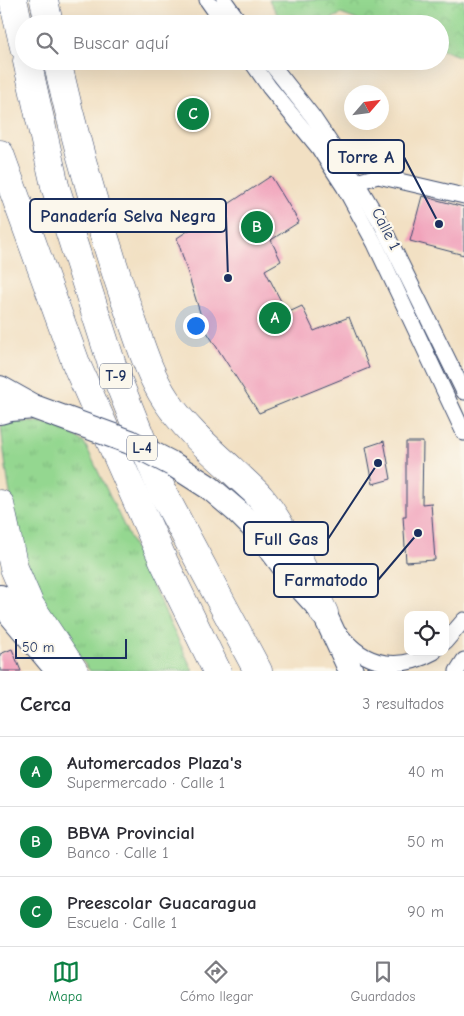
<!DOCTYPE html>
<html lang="es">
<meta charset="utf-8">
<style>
body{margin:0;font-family:"Comic Neue",sans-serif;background:#f2f2f3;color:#2b2b33}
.controls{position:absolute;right:15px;bottom:15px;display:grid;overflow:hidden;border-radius:10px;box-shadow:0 5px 20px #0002}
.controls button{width:45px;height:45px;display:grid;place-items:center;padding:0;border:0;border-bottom:1px solid #e1e1e2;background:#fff;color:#2b2b33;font:25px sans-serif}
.compass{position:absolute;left:344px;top:85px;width:45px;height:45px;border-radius:50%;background:#fff;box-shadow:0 5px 20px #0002;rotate:62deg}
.scale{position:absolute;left:15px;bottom:12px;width:112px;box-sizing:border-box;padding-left:5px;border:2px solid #1b2f5e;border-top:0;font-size:14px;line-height:18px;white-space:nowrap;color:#1b2f5e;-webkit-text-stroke:4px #fbf7ec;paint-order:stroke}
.you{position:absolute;left:195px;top:325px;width:18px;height:18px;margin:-12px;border:4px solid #fff;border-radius:50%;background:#1a73e8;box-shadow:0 0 0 8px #1a73e833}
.badge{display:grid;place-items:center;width:32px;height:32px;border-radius:50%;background:#0b8043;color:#fff;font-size:16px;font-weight:700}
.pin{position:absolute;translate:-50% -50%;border:2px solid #fff;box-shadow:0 1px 5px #0006}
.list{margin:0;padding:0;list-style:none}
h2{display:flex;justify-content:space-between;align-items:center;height:65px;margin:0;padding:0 20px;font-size:21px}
h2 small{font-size:16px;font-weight:400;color:#7c7c81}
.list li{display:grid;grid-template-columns:32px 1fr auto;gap:15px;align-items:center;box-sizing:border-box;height:70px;padding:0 20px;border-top:1px solid #e1e1e2}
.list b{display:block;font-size:19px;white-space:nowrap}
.list p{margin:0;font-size:16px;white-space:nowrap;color:#7c7c81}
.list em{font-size:16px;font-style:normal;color:#7c7c81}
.icon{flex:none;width:28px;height:28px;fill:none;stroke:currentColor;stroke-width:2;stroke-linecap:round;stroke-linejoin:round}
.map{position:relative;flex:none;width:464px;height:671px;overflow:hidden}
.search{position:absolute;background:#fff;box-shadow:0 5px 20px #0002;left:15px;right:15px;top:15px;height:55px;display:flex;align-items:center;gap:12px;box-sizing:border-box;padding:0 18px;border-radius:28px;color:#7c7c81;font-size:19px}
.sheet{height:275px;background:#fff}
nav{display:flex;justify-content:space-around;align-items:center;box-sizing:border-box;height:70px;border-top:1px solid #e1e1e2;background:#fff;font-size:14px;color:#7c7c81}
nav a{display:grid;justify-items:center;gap:2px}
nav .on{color:#0b8043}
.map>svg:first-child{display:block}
.grass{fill:url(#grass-tufts);stroke:#588377}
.park{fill:url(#park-crowns);stroke:#588377}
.building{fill:#f1a3bb}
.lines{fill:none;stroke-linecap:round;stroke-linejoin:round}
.street-casing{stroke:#3b4a6d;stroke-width:17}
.primary-casing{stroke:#3b4a6d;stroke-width:26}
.highway-casing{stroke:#3b4a6d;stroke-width:29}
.street{stroke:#fff;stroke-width:15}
.primary{stroke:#fff;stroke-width:24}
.highway{stroke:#fff;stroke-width:28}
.primary-bridge-casing{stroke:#3b4a6d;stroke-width:26;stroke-linecap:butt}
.primary-bridge{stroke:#fff;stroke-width:24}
.labels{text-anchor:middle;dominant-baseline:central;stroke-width:4.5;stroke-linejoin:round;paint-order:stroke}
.shield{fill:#fbf7ec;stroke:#5e6b89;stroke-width:1}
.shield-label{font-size:15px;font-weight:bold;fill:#1b2f5e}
.street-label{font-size:16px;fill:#1b2f5e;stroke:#fbf7ec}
.leader{fill:none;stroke:#1b2f5e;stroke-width:2}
.callout-dot{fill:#1b2f5e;stroke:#fbf7ec;stroke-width:2}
.callout{fill:#fbf7ec;stroke:#1b2f5e;stroke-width:2}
.callout-label{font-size:18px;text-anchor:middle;font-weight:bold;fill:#1b2f5e}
</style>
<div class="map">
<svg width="464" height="671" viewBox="0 0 464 671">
<defs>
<pattern id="grass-tufts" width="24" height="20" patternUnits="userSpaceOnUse" patternTransform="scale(1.25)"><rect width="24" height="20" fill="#94d790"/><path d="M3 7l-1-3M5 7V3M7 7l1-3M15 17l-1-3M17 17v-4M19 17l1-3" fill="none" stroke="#7fb97f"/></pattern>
<pattern id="park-crowns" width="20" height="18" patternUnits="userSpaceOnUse" patternTransform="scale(1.25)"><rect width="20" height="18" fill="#94d790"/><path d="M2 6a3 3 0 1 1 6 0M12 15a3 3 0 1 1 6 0" fill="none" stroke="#7fb97f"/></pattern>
</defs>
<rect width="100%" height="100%" fill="#fbf7ec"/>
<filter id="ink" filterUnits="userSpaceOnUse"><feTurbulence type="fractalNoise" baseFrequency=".02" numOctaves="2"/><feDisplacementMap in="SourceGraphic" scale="10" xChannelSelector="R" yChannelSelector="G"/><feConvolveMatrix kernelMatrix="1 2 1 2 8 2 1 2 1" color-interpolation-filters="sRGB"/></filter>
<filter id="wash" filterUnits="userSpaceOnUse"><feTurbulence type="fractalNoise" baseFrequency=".0096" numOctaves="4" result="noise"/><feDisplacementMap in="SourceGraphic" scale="20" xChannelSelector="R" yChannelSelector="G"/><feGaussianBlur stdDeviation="1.12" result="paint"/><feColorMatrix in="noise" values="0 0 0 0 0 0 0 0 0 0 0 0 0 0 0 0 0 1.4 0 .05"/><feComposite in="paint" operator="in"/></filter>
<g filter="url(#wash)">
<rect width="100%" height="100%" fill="#f2e0c3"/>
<path class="grass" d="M17 422C46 422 63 425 85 444L193 671H90C76 652 59 632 48 611 17 554 8 490 1 426Z"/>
<path class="park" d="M269 0H464V58L440 49V24H368L341 14 321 24H283Z"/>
<g id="blocks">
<g class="building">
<path d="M271 176 299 222 271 240 281 261 265 270 287 313 302 306 314 331 349 317 369 368 259 413 205 329 177 238Z"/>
<path d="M422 196 464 207V255L410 241Z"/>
<path d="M384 441 391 479 373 484 366 447Z"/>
<path d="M406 442H423L422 504 431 503 435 560 406 562 403 516H406Z"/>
<path d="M12 649 21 671H0V654Z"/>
</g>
</g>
</g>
<g filter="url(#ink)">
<use href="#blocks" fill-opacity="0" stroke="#3b4a6d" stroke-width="1"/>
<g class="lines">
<defs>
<g id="street">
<path d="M207 0 224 24"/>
<path d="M224 0 241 24"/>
<path d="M251 61 269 87 318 147 344 187 375 244 464 433"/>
<path d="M269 61 313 117 356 181 382 225 464 392"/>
<path d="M349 184 378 176 464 196"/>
<path d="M341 635C366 667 400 671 434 652"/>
<path d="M445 642 464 620"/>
<path d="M457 671 464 660"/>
</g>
<g id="primary">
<path d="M0 388 34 407"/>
<path d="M0 412 11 409 34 407"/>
<path d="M238 512 259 533 294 580 324 613 351 671"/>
<path d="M0 597 11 615 58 671"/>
</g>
<g id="highway">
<path d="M13 0 24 47"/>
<path d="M44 0 49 24"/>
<path d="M27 61 55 186 113 368 163 493 258 671"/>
<path d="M57 61C76 145 100 227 128 309 139 339 148 373 166 400 183 426 207 447 230 468 240 478 251 487 260 497 286 528 306 577 324 613"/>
<path d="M0 154 77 366 164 562 217 671"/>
<path d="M0 504 14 568 30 605 74 671"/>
</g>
</defs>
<use href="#street" class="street-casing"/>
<use href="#primary" class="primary-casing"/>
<use href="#highway" class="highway-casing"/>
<use href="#street" class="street"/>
<use href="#primary" class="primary"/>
<use href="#highway" class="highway"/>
<defs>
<path id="primary-bridge" d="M34 407 130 442 174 465 210 488 238 512"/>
</defs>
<use href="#primary-bridge" class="primary-bridge-casing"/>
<use href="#primary-bridge" class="primary-bridge"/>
</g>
</g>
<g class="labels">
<g class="shield">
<rect x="100" y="363.5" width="32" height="25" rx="4"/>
<rect x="127" y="435.5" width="30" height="25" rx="4"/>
</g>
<g class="shield-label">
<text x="116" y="376">T-9</text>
<text x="142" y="448">L-4</text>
</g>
<g class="street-label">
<text transform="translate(386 229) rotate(63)">Calle 1</text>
</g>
</g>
<path class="leader" d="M439 224L404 157M228 278L226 216M378 463L328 539M418 533L378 580"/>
<g class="callout-dot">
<circle cx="439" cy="224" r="5"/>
<circle cx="228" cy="278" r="5"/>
<circle cx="378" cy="463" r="5"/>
<circle cx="418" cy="533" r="5"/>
</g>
<g class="callout">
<rect x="328" y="140" width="76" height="33" rx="5"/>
<rect x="30" y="199" width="196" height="33" rx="5"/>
<rect x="244" y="522" width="84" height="33" rx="5"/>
<rect x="274" y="564" width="104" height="33" rx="5"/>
</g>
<g class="callout-label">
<text x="366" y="163">Torre A</text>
<text x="128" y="222">Panadería Selva Negra</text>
<text x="286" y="545">Full Gas</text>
<text x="326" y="586">Farmatodo</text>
</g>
</svg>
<div class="controls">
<button><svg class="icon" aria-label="locate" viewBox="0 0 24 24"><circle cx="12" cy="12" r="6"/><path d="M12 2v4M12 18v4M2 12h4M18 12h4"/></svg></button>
</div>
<svg class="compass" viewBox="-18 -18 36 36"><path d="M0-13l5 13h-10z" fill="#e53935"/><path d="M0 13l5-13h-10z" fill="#7c7c81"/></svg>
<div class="scale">50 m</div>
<div class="you"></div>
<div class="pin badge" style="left:275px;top:318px">A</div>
<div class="pin badge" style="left:257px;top:227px">B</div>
<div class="pin badge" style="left:193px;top:114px">C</div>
<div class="search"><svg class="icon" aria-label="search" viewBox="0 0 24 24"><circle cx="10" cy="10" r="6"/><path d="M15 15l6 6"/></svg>Buscar aquí</div>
</div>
<section class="sheet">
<h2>Cerca<small>3 resultados</small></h2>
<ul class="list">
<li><span class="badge">A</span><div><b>Automercados Plaza's</b><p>Supermercado · Calle 1</p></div><em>40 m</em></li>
<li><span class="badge">B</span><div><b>BBVA Provincial</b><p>Banco · Calle 1</p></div><em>50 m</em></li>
<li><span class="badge">C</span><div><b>Preescolar Guacaragua</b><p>Escuela · Calle 1</p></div><em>90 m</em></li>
</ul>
</section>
<nav>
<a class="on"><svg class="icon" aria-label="map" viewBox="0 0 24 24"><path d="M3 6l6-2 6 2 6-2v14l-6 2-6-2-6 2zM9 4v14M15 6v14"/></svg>Mapa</a>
<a><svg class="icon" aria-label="directions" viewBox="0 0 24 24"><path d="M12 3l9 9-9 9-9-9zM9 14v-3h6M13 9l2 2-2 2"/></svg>Cómo llegar</a>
<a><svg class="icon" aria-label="saved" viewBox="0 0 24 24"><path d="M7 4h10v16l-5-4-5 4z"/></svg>Guardados</a>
</nav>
